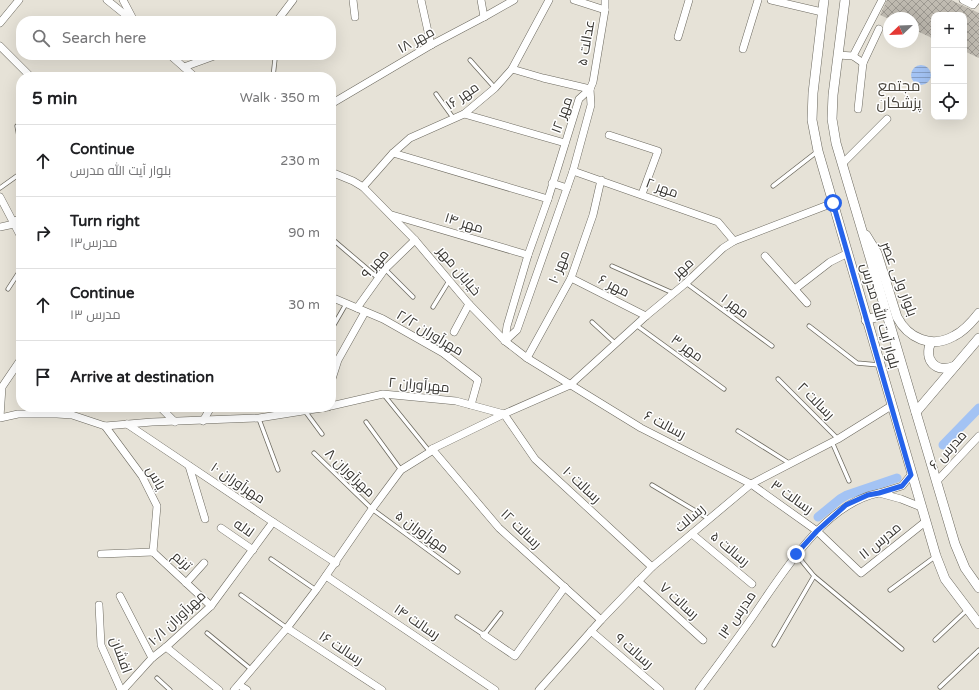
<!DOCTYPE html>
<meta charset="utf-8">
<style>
body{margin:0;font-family:"Varela Round",Cairo,sans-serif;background:#f6f6f6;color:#202124}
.controls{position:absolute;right:12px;top:12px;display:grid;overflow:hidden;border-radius:8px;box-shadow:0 4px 16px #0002}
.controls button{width:36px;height:36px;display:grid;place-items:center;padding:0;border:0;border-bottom:1px solid #e0e0e0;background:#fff;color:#202124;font:20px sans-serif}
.compass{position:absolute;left:883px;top:12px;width:36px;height:36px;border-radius:50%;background:#fff;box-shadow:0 4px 16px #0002;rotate:247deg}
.stop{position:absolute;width:12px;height:12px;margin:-9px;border:3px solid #2563eb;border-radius:50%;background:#fff}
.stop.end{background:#2563eb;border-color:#fff;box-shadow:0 1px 4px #0008}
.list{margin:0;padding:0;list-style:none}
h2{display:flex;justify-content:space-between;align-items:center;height:52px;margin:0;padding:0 16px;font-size:17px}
h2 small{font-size:13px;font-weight:400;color:#757577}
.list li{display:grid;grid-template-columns:26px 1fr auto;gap:12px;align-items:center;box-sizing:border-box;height:72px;padding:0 16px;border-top:1px solid #e0e0e0}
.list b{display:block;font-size:15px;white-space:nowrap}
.list p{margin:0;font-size:13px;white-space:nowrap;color:#757577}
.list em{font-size:13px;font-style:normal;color:#757577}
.icon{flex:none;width:22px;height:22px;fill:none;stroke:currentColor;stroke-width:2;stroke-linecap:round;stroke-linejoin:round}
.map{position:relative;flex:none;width:979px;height:690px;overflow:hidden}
.search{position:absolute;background:#fff;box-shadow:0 4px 16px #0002;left:16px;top:16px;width:320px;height:44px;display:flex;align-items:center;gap:10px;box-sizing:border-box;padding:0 14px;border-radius:16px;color:#757577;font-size:15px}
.panel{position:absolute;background:#fff;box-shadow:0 4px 16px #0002;left:16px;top:72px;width:320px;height:340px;border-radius:16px}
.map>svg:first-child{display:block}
.water{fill:url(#water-rules)}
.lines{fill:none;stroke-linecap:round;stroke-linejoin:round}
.canal{stroke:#a3c3f4;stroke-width:9}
.building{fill:url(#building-cross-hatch)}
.lane-casing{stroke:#6c695f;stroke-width:5}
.street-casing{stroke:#6c695f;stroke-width:8}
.secondary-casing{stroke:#6c695f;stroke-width:10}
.lane{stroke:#fff;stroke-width:3.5}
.street{stroke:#fff;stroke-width:7}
.secondary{stroke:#fff;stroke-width:9}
.route{stroke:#2563eb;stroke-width:5}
.labels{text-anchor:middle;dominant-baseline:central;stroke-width:3;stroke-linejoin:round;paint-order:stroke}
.street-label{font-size:14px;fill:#3a3834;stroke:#fff}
.neighbourhood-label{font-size:15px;fill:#48443c;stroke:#fff}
</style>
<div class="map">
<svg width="979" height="690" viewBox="0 0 979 690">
<defs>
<pattern id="water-rules" width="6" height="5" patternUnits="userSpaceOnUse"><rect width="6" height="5" fill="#a3c3f4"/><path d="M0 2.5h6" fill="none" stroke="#869fc6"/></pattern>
<pattern id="building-cross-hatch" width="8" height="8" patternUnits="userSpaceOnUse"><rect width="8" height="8" fill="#c1bcb2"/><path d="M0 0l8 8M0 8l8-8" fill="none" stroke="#9e9a92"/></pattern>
</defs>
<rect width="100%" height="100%" fill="#e6e2d7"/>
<circle class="water" cx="921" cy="75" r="10"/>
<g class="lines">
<g class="canal">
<path d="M943 445 979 408"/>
<path d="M818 517 840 499 847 495 897 478"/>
</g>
</g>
<path class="building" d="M887 0H951L979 13V58L964 51V15H934V35L932 38 913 29V18H887L880 15Z"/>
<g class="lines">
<defs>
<g id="lane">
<path d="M470 60 495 88"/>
<path d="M273 77 275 59"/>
<path d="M436 94 454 119"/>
<path d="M17 126 21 148"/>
<path d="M773 186 818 151"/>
<path d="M0 188 21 173"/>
<path d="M12 220 21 217"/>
<path d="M331 238 378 278"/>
<path d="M612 266 673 293"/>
<path d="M385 269 413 297"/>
<path d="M686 283 772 346"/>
<path d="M8 289 21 269"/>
<path d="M433 307 449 281"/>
<path d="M592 322 616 344"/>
<path d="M636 325 724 389"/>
<path d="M809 326 857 363 879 365"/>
<path d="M331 330 346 304"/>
<path d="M778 379 838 439"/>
<path d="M384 395 430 452"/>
<path d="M305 411 322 434"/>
<path d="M259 419 278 470"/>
<path d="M366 422 401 470"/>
<path d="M738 431 789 463"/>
<path d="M832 442 849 481"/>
<path d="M314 453 372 509 458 572"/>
<path d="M652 485 709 519"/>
<path d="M796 554 814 576 902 649"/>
<path d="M271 559 316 590"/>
<path d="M890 590 936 556"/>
<path d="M241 595 287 628"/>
<path d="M457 617 484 635 501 613"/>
<path d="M207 633 252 670"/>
<path d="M935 640 967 610"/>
<path d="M774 645 814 576"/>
<path d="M157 678 170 690"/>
<path d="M940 687 979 650"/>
</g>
<g id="street">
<path d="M107 0 133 21"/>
<path d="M123 0 133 19"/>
<path d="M353 0 355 17"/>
<path d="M421 0 431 45"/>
<path d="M481 0 484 17"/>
<path d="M574 0 605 10"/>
<path d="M771 0 822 12"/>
<path d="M963 0 973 5 977 0"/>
<path d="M277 21 293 0"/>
<path d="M0 23 19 0"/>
<path d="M678 37 689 0"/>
<path d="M0 46 31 77"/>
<path d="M743 49 758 0"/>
<path d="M170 55 195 77"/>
<path d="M838 55 853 56 863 63"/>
<path d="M853 56 882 0"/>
<path d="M184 67 217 55"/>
<path d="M512 69 543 78 590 89"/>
<path d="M331 104 431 45 484 17 514 0"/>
<path d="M858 109 863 63 879 29"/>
<path d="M464 114 565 143"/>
<path d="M609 135 658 151 642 194"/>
<path d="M393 153 548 199"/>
<path d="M842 164 887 119"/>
<path d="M573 171 718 222 734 241"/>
<path d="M331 172 353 181 363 187 415 240 469 304 505 341 527 358 641 428 751 484 817 531 861 573 925 522"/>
<path d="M552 183 567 188"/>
<path d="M363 187 393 153 410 138 464 114 495 88 512 69 549 0"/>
<path d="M0 197 21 237"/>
<path d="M392 215 528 255"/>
<path d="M0 227 14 224"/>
<path d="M765 256 807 303"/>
<path d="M571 278 646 316"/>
<path d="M795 289 830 262 848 253"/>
<path d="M331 297 383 319 443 353 478 380 471 405"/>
<path d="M357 308 385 269 415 240"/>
<path d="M454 332 469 304"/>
<path d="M505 341 517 330 573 171 591 105 590 89 593 82 605 10V0"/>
<path d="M505 341 507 326 528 255 548 199 579 99 590 89"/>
<path d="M527 358 571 278 593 215 601 180"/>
<path d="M331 382 338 360 365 312"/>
<path d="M331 406 383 394 456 401 504 414 535 459 652 567"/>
<path d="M160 407 175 422"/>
<path d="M0 417 2 387 21 359"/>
<path d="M0 418 18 414H57L72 415 105 426 152 422 259 418 328 407"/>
<path d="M203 421 211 407"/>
<path d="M127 424 273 522 336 563"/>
<path d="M105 426 142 476 157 506 153 552"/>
<path d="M432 449 499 528 601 620"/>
<path d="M189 466 205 519"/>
<path d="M911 475 902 486 879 493 901 499 921 507"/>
<path d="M937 481 979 436"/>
<path d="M221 528 253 550"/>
<path d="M692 534 752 584"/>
<path d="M153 552 211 606"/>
<path d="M101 554 153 552"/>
<path d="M326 576 495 690"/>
<path d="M638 581 703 640"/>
<path d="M186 583 204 563"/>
<path d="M120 596 152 658"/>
<path d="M99 605 101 645 121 690"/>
<path d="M287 628 382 690"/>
<path d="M591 631 660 690"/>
<path d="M484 635 515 656 565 587"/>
<path d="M166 647 219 690"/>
<path d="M239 685 247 690"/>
<path d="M123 690 152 658 166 647 211 606 273 522"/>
<path d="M234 690 287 628 316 590 372 509 401 470 430 452 432 449 504 414 570 385 646 316 686 283 723 248 734 241 833 203"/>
<path d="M539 690 601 620 652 567 751 484 838 439 891 406"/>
<path d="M699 690C716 667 734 643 751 619 781 576 824 503 879 493"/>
</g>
<g id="secondary">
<path d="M824 0 813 93 812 120 818 151 936 556 945 579 979 624"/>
<path d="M845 0 833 95 832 119 836 143 955 544 965 568 979 588"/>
<path d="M866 235 877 253 897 317C908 338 931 349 954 336 964 331 972 322 979 313"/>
<path d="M866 320 886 314"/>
<path d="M931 342C923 360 936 374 955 366"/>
<path d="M916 412 979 338"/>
</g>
</defs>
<use href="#lane" class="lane-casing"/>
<use href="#street" class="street-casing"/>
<use href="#secondary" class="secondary-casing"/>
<use href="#lane" class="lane"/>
<use href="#street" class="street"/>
<use href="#secondary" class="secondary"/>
</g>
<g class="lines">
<path class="route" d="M796 554 817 531 846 505 868 495 879 493 902 486 911 475 833 203"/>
</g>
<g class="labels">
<g class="street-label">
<text transform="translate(416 40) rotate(-29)">مهر ۱۸</text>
<text transform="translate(586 43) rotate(-80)">عدالت ۵</text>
<text transform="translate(462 96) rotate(-35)">مهر ۱۶</text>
<text transform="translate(562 115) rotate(-70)">مهر ۱۲</text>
<text transform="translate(662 188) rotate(20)">مهر ۲</text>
<text transform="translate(464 223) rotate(17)">مهر ۱۴</text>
<text transform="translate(375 264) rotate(-49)">مهر ۹</text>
<text transform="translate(559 267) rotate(-68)">مهر ۱۰</text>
<text transform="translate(683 268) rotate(-42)">مهر</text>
<text transform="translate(459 271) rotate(50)">خیابان مهر</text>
<text transform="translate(899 279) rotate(69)">بلوار ولی عصر</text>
<text transform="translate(614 286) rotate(27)">مهر ۶</text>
<text transform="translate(735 306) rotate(36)">مهر ۱</text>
<text transform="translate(880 316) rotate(74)">بلوار آیت الله مدرس</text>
<text transform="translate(430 333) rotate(31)">مهرآوران ۲/۲</text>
<text transform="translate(687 348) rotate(36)">مهر ۳</text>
<text transform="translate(419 385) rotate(5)">مهرآوران ۲</text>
<text transform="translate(816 401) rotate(45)">رسالت ۲</text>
<text transform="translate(665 425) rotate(28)">رسالت ۶</text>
<text transform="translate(948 450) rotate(-47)">مدرس ۶</text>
<text transform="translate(350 473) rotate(44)">مهرآوران ۸</text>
<text transform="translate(156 478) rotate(61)">یاس</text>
<text transform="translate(238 483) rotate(34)">مهرآوران ۱۰</text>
<text transform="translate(582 485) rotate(43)">رسالت ۱۰</text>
<text transform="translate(792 497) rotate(35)">رسالت ۳</text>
<text transform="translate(690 518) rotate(-41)">رسالت</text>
<text transform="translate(244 528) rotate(35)">لاله</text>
<text transform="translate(521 529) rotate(44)">رسالت ۱۲</text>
<text transform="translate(422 532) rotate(36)">مهرآوران ۵</text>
<text transform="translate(880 541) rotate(-39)">مدرس ۱۱</text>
<text transform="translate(730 549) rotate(40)">رسالت ۵</text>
<text transform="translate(182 561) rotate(43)">ترنم</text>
<text transform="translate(679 601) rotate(42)">رسالت ۷</text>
<text transform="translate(737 615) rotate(-55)">مدرس ۱۳</text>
<text transform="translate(177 618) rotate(-43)">مهرآوران ۱۰/۱</text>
<text transform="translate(417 622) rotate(34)">رسالت ۱۴</text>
<text transform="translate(341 648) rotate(33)">رسالت ۱۶</text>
<text transform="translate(634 651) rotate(41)">رسالت ۹</text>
<text transform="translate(121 655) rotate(70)">افشان</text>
</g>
<g class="neighbourhood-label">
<text x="899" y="86">مجتمع<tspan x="899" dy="17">پزشکان</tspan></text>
</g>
</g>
</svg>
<div class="controls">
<button>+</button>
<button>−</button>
<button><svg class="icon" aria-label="locate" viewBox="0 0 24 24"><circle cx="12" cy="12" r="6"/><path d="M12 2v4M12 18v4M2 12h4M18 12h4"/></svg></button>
</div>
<svg class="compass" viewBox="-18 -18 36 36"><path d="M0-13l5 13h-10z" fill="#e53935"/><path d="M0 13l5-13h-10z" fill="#757577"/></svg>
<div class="stop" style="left:833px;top:203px"></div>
<div class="stop end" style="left:796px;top:554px"></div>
<div class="search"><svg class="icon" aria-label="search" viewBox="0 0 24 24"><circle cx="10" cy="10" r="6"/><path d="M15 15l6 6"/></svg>Search here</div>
<section class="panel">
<h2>5 min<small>Walk · 350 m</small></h2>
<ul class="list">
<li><svg class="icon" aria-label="ahead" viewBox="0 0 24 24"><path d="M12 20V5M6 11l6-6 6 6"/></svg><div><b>Continue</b><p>بلوار آیت الله مدرس</p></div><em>230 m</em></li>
<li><svg class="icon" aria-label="right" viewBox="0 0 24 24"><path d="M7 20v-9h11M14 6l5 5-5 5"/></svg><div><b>Turn right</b><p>مدرس۱۳</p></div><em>90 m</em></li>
<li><svg class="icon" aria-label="ahead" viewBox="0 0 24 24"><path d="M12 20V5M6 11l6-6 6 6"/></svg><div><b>Continue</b><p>مدرس ۱۳</p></div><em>30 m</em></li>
<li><svg class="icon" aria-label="arrive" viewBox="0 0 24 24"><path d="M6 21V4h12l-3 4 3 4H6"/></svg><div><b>Arrive at destination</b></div></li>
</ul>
</section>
</div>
